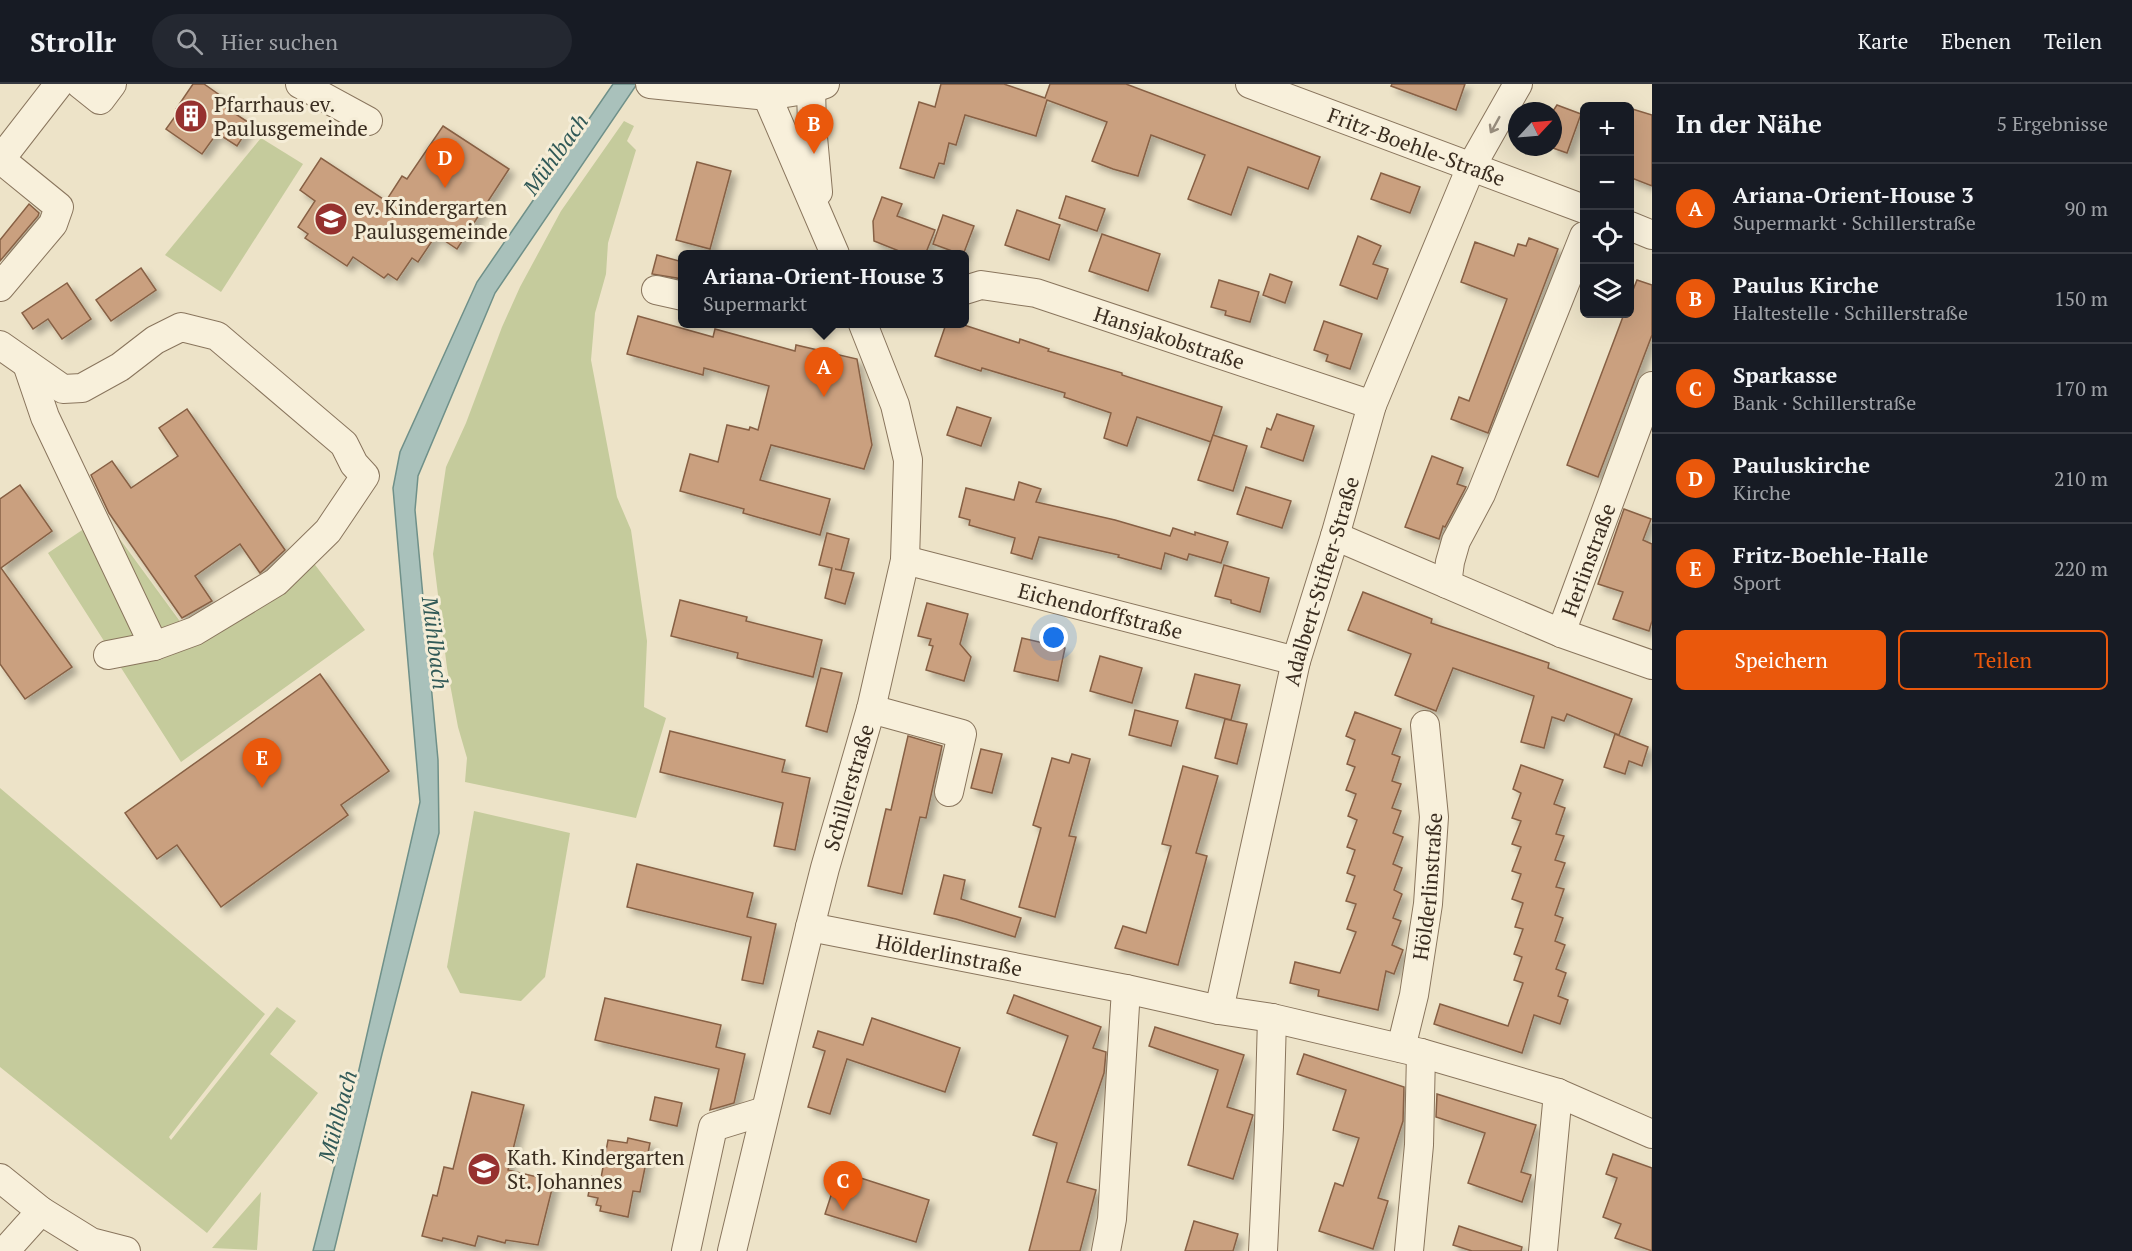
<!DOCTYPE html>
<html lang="de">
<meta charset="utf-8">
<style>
body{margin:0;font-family:"PT Serif",serif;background:#242831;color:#f1f3f6}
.controls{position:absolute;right:18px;top:18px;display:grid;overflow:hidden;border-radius:9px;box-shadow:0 6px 24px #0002}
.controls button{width:54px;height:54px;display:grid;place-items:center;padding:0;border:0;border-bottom:2px solid #363941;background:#171b24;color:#f1f3f6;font:30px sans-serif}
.compass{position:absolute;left:1508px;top:18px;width:54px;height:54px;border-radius:50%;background:#171b24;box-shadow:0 6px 24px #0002;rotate:64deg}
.you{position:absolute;left:1054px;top:554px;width:21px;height:21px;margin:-15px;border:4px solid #fff;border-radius:50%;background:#1a73e8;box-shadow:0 0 0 9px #1a73e833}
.badge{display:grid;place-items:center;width:39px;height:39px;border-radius:50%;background:#ea580c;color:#fff;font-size:20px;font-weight:700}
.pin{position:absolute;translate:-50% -50px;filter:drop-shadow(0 2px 3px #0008)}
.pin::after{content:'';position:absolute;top:32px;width:21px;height:18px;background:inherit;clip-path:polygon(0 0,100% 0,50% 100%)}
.popup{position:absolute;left:678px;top:166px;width:291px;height:78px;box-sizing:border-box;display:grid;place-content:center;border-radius:9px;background:#171b24;filter:drop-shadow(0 2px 4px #0005);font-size:20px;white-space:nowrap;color:#9ea1a6}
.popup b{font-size:22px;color:#f1f3f6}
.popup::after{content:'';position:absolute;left:50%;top:100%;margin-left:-12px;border:12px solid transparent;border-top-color:#171b24}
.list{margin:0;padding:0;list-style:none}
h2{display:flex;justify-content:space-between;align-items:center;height:78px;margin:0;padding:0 24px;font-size:26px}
h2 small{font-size:20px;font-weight:400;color:#9ea1a6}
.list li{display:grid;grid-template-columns:39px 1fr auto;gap:18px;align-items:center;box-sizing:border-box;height:90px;padding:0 24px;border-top:2px solid #363941}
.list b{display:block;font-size:22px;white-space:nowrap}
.list p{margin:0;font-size:20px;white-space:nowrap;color:#9ea1a6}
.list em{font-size:20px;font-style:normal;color:#9ea1a6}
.actions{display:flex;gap:12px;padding:18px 24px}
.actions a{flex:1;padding:14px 0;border:2px solid #ea580c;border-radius:9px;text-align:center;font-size:21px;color:#ea580c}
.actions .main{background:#ea580c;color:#fff}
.icon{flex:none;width:33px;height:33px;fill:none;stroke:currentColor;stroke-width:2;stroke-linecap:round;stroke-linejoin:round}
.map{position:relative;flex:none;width:1652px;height:1167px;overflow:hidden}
header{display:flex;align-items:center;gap:36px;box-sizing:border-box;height:84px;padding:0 30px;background:#171b24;border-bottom:2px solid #363941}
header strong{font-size:28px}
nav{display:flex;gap:33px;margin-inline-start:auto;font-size:21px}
.search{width:420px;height:54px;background:#242831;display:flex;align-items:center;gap:15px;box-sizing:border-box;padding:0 21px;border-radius:33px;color:#9ea1a6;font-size:22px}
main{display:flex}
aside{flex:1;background:#171b24}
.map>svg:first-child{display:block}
.green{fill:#c5cb9c}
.water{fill:#a9c1bb;stroke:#6f9089;stroke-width:1.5}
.building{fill:#caa07f;stroke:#876044;stroke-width:1.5;filter:url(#shadow)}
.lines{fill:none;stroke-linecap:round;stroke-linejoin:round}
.minor-casing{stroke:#89755d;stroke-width:30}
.minor{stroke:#f8f0db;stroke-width:28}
.oneway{stroke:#998e7e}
.labels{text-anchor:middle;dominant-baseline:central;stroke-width:6;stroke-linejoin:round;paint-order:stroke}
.poi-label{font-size:21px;fill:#3a2d20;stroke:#f5edd7;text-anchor:start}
.street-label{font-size:21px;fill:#3a2d20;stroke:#f5edd7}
.water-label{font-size:22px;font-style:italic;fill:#305957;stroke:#f5edd7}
</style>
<header>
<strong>Strollr</strong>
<div class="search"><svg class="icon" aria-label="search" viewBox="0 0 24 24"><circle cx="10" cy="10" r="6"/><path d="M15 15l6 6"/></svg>Hier suchen</div>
<nav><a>Karte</a><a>Ebenen</a><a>Teilen</a></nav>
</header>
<main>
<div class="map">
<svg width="1652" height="1167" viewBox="0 0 1652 1167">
<defs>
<filter id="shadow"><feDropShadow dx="5.5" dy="5.5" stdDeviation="3" flood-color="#0004"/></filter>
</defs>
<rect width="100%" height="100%" fill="#ede3c8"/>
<g class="green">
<path d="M624 37 634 42 627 57 636 66 608 159 606 190 595 229 591 276 617 413 631 446 647 557 644 623 666 634 636 734 465 698 467 674 458 643 447 584 433 470 446 383 466 339 502 243 520 203 561 127Z"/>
<path d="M261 54 303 80 221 208 165 171Z"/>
<path d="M103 432 187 547 309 473 365 546 181 678 48 469Z"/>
<path d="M0 704 265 930 169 1053 171 1056 277 923 296 937 270 970 318 1009 207 1149 0 983Z"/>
<path d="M474 727 570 749 545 893 521 917 460 909 447 883Z"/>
<path d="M261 1108 257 1166 212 1164Z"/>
</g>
<path class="water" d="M613 0H637L495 209 418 392 415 426 438 676 439 749 382 970 334 1167H313L355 1003 420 718 393 404 400 368 477 198Z"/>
<g class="building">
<path d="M193 0H204L221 12 217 18 251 40 237 62 217 49 202 70 166 45 179 27 176 25Z"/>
<path d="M941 0H1004L1045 14 1050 0H1126L1320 73 1308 105 1248 83 1231 131 1188 115 1205 71 1151 51 1138 92 1113 85 1092 77 1107 38 1047 16 1036 52 965 31 956 61 949 59 944 80 939 79 934 94 900 84 919 18 935 23Z"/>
<path d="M1392 0H1465L1456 26 1391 2Z"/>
<path d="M1557 21 1581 30 1567 69 1550 63H1553V27Z"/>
<path d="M1629 24 1652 31V102L1629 93Z"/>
<path d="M443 42 509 85 457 165 436 151 418 178 412 174 397 196 388 190 384 194 353 173 347 182 305 154 308 150 298 143 315 117 300 106 321 74 386 117 402 92 407 95Z"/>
<path d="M697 78 731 87 710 165 676 156Z"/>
<path d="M1381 89 1420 103 1410 129 1371 115Z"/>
<path d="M1066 112 1105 125 1097 147 1059 134Z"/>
<path d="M882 113 902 120 897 132 935 146 925 171H909L874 157 873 137Z"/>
<path d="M29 120 39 129 38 132 0 177V156Z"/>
<path d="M1017 126 1060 141 1049 176 1005 161Z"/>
<path d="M943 131 974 142 963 171 933 160Z"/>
<path d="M1102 150 1160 170 1148 207 1089 187Z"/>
<path d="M1358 152 1381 162 1373 180 1388 185 1377 215 1340 201Z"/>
<path d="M1529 154 1558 165 1488 349 1451 335 1459 313 1469 317 1507 215 1461 198 1475 158 1514 172 1518 160 1526 162Z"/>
<path d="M657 171 683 178V195L652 190Z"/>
<path d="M141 184 156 206 111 237 96 216Z"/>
<path d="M1270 190 1292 198 1285 219 1263 211Z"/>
<path d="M1219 196 1259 208 1250 238 1225 231 1226 227 1211 223Z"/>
<path d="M1637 196 1652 201V251L1598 393 1567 381 1624 230H1629V216Z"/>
<path d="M67 199 91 235 62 255 48 235 33 245 22 229Z"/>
<path d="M638 232 713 253 715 245 795 267 796 261 857 275 872 361 864 385 771 361 760 396 830 415 820 451 743 429 744 425 680 407 690 370 718 378 727 341 749 346 750 343 758 346 769 302 704 284 703 291 627 270Z"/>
<path d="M1324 237 1362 250 1350 285 1326 277 1328 271 1314 266Z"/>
<path d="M946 240H961L1019 259 1020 255 1049 265 1048 267 1122 289V291L1222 323 1211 358 1137 333 1127 362 1104 354 1111 329 1064 313 1065 309 982 284 981 287 935 272Z"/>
<path d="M957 323 991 334 981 362 947 351Z"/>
<path d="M187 325 285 466 260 489 240 460 195 492 212 517 182 534 109 429 91 391 112 377 131 404 178 372 159 344Z"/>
<path d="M1277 330 1314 342 1303 377 1261 363 1267 344 1271 346Z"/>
<path d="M1213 351 1247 362 1233 407 1198 396Z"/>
<path d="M1432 372 1463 384 1457 400 1466 403 1445 443 1443 442 1439 455 1405 443Z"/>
<path d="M1019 398 1041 405 1036 418 1115 436 1170 452 1173 444 1195 451V448L1228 458 1221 479 1189 470 1187 476 1165 469 1161 485 1118 473 1119 471 1039 453 1032 475 1011 469 1015 454 969 441 970 436 959 433 966 404 1014 416Z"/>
<path d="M20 401 52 447 1 484 72 583 25 615 0 580V415Z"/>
<path d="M1246 403 1291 417 1282 444 1237 430Z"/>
<path d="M1624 425 1651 435 1643 456 1652 460V537L1649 547 1613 535 1623 508 1598 500Z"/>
<path d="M827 449 849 455 841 486 835 485 854 489 845 520 825 514 832 484 819 481Z"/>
<path d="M1224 481 1269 494 1260 528 1231 519V516L1215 512Z"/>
<path d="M1363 508 1432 535 1431 539 1549 579 1548 584 1632 615 1619 651 1567 630 1564 637 1552 633 1544 664 1521 658 1534 612 1453 584 1436 627 1395 611 1411 570 1348 546Z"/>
<path d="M680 516 747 533 746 537 822 556 813 593 737 574 738 569 671 552Z"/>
<path d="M927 519 968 530 960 560 971 573 964 597 926 586 933 562 929 561 931 555 918 552Z"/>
<path d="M1022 554 1065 564 1058 597 1014 587Z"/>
<path d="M1100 572 1142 584 1132 619 1090 607Z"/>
<path d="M821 584 842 589 827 648 806 642Z"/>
<path d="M320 590 389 687 341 721 348 731 221 823 177 761 157 775 125 729Z"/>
<path d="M1195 590 1240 601 1231 636 1186 624Z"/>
<path d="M1135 626 1178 637 1171 662 1129 651Z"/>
<path d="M1355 628 1401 645 1392 670 1400 673 1392 697 1401 700 1392 724 1401 727 1393 749 1403 753 1393 780 1402 784 1394 806 1402 810 1393 834 1401 837 1392 861 1403 866 1394 890 1386 887 1378 926 1318 912 1319 906 1290 899 1295 878 1340 889 1356 848 1347 845 1356 820 1346 817 1355 792 1347 789 1355 766 1347 763 1357 736 1348 732 1356 710 1346 706 1355 683 1347 680 1355 656 1346 652Z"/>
<path d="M1225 635 1247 640 1237 680 1215 674Z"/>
<path d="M670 647 785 676 782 688 810 694 795 766 774 762 783 719 660 688Z"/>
<path d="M1615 650 1648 663 1642 682 1629 677 1625 690 1604 683Z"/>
<path d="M908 652 942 662 926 734 920 733 902 810 868 802 886 725 891 726Z"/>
<path d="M981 665 1002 670 992 709 971 704Z"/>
<path d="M1072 670 1090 675 1069 752 1076 753 1055 833 1019 823 1041 744 1033 741 1052 674 1069 679Z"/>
<path d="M1521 681 1563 696 1554 720 1565 724 1556 750 1564 752 1555 776 1565 779 1556 803 1564 805 1555 831 1563 834 1555 857 1565 861 1556 885 1566 889 1558 912 1568 916 1560 940 1534 931 1522 969 1434 940 1440 920 1508 942 1523 899 1514 896 1522 873 1514 870 1523 845 1515 843 1523 819 1512 815 1521 790 1512 787 1521 763 1512 760 1521 737 1512 734 1521 709 1513 705Z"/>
<path d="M1183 682 1218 692 1196 769 1207 772 1178 881 1115 864 1123 842 1146 849 1171 762 1162 760Z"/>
<path d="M637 780 753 809 747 833 776 840 763 900 742 896 751 853 627 823Z"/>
<path d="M944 791 965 796 961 815 1021 834 1015 853 956 835 934 830Z"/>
<path d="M1014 911 1101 943 1093 964 1106 968 1104 989 1067 1098 1096 1106 1080 1167H1029L1057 1059 1033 1051 1068 952 1007 929Z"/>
<path d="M605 914 721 941 716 963 745 970 734 1019 710 1026 719 985 595 956Z"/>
<path d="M872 934 960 964 945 1008 847 975 830 1030 808 1023 825 967 813 963 818 947 863 961Z"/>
<path d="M1155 943 1244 971 1227 1023 1253 1031 1233 1095 1188 1081 1218 986 1149 962Z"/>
<path d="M1304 970 1404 1003 1403 1037 1378 1114 1388 1117 1373 1165 1319 1147 1335 1099 1343 1102 1359 1054 1333 1046 1346 1006 1297 990Z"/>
<path d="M472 1008 524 1021 508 1086 554 1097 538 1161 506 1156 505 1159 478 1152 475 1162 443 1154 442 1157 422 1152 433 1111 437 1112 444 1083 453 1085Z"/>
<path d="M1437 1010 1536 1041 1521 1088 1531 1091 1522 1118 1468 1099 1485 1049 1436 1033Z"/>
<path d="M655 1013 682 1019 677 1042 650 1036Z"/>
<path d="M628 1054 650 1059 640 1108 633 1107 628 1133 600 1127 601 1122 596 1121 598 1114 588 1112 592 1092 601 1094 608 1056 627 1059Z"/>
<path d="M1613 1070 1652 1084V1167L1615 1154 1621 1140 1603 1133 1617 1094 1606 1090Z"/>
<path d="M839 1087 929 1116 916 1158 825 1130Z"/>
<path d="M1194 1137 1238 1150 1233 1167H1185Z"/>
<path d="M1459 1142 1522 1163 1521 1167H1472L1453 1161Z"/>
</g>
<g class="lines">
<defs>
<g id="minor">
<path d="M80 0 100 16 112 0"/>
<path d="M300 0 368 37"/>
<path d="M650 0 767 12 811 5 825 0"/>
<path id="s1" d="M1250 0 1584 125"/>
<path d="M811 5 812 42 818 108"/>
<path d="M767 12 835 170"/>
<path d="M0 75 59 123 53 140 0 203"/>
<path d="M0 76 59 0"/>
<path d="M1630 142 1652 151"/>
<path d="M656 206 683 212"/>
<path id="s2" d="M965 206 981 201 1036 209 1372 321"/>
<path d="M0 261 63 305 82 304 120 283 155 256 181 243 217 252 344 360 354 380 365 392 328 447 276 498 195 547 154 562 108 571"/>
<path d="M27 280 45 333 154 562"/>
<path d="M1335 452 1561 549 1652 581"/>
<path id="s3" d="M905 476 1296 577"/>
<path d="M1447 500 1450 478 1456 457 1481 410 1584 152"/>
<path id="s4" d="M1561 549 1652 302"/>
<path d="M871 625 962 650 949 708"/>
<path id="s5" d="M810 843 1126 905 1219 926 1272 934 1421 969 1558 1009 1652 1050"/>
<path id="s6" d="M1219 926 1296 577 1335 452 1372 321 1471 83 1518 0"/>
<path id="s7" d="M1401 964 1414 911 1428 820 1434 733 1425 641"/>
<path d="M0 1094 41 1127 91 1158 126 1167"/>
<path d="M5 1167 41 1127"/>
<path d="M686 1167 713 1043 765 1027"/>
<path id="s8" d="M732 1167 810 843 825 784 871 625 905 476 908 376 895 321 863 240"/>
<path d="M1106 1167 1112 1135 1126 905"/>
<path d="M1263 1167 1269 1043 1272 934"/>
<path d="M1409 1167 1419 1061 1421 969"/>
<path d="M1543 1167 1558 1009"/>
</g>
</defs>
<use href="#minor" class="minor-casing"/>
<use href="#minor" class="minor"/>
</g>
<defs><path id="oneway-shaft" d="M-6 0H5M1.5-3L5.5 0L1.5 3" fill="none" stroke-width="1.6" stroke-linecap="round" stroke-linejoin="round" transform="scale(1.5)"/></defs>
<use class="oneway" href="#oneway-shaft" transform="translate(1495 41) rotate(119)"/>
<defs>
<symbol id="building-disc" viewBox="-11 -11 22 22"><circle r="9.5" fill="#96312f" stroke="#f5edd7"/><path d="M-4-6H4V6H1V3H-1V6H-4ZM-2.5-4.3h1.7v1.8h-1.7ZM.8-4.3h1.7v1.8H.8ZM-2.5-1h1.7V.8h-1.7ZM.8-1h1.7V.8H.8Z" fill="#fff"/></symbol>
<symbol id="school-disc" viewBox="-11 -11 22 22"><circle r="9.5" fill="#96312f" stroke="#f5edd7"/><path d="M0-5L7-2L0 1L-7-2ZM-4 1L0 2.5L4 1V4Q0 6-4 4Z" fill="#fff"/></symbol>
</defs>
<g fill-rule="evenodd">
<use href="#building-disc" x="172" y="13" width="38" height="38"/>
<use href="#school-disc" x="312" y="116" width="38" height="38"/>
<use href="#school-disc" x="465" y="1066" width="38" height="38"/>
</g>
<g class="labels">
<g class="poi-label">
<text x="214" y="20">Pfarrhaus ev.<tspan x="214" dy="24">Paulusgemeinde</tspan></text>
<text x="354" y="123">ev. Kindergarten<tspan x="354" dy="24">Paulusgemeinde</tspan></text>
<text x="507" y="1073">Kath. Kindergarten<tspan x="507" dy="24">St. Johannes</tspan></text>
</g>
<g class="street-label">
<text stroke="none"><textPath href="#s1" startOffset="178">Fritz-Boehle-Straße</textPath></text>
<text stroke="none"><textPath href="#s2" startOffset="213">Hansjakobstraße</textPath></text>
<text stroke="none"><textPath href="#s4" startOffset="78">Herlinstraße</textPath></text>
<text stroke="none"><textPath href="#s6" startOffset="441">Adalbert-Stifter-Straße</textPath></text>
<text stroke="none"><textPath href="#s3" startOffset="202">Eichendorffstraße</textPath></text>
<text stroke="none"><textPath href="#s8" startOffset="478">Schillerstraße</textPath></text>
<text stroke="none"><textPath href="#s7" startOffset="164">Hölderlinstraße</textPath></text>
<text stroke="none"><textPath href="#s5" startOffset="142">Hölderlinstraße</textPath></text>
</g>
<g class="water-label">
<text transform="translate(555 70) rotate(-54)">Mühlbach</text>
<text transform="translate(436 559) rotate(83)">Mühlbach</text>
<text transform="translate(337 1032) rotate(-75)">Mühlbach</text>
</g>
</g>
</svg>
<div class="controls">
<button>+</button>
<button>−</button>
<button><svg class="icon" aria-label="locate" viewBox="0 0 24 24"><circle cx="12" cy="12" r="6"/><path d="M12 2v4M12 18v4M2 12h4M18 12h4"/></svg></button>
<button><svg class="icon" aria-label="layers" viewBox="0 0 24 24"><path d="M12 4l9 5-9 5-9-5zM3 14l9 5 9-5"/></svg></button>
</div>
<svg class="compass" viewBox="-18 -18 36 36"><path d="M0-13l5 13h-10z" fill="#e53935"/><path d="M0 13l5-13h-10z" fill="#9ea1a6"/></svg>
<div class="you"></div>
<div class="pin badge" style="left:824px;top:313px">A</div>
<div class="popup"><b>Ariana-Orient-House 3</b>Supermarkt</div>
<div class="pin badge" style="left:814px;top:70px">B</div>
<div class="pin badge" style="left:843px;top:1127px">C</div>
<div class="pin badge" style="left:445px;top:104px">D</div>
<div class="pin badge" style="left:262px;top:704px">E</div>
</div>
<aside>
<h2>In der Nähe<small>5 Ergebnisse</small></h2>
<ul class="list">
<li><span class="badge">A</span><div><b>Ariana-Orient-House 3</b><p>Supermarkt · Schillerstraße</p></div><em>90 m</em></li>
<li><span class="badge">B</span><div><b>Paulus Kirche</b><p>Haltestelle · Schillerstraße</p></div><em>150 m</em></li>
<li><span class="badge">C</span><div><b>Sparkasse</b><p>Bank · Schillerstraße</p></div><em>170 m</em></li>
<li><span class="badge">D</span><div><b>Pauluskirche</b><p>Kirche</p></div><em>210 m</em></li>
<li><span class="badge">E</span><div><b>Fritz-Boehle-Halle</b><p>Sport</p></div><em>220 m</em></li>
</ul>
<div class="actions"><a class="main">Speichern</a><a>Teilen</a></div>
</aside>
</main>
